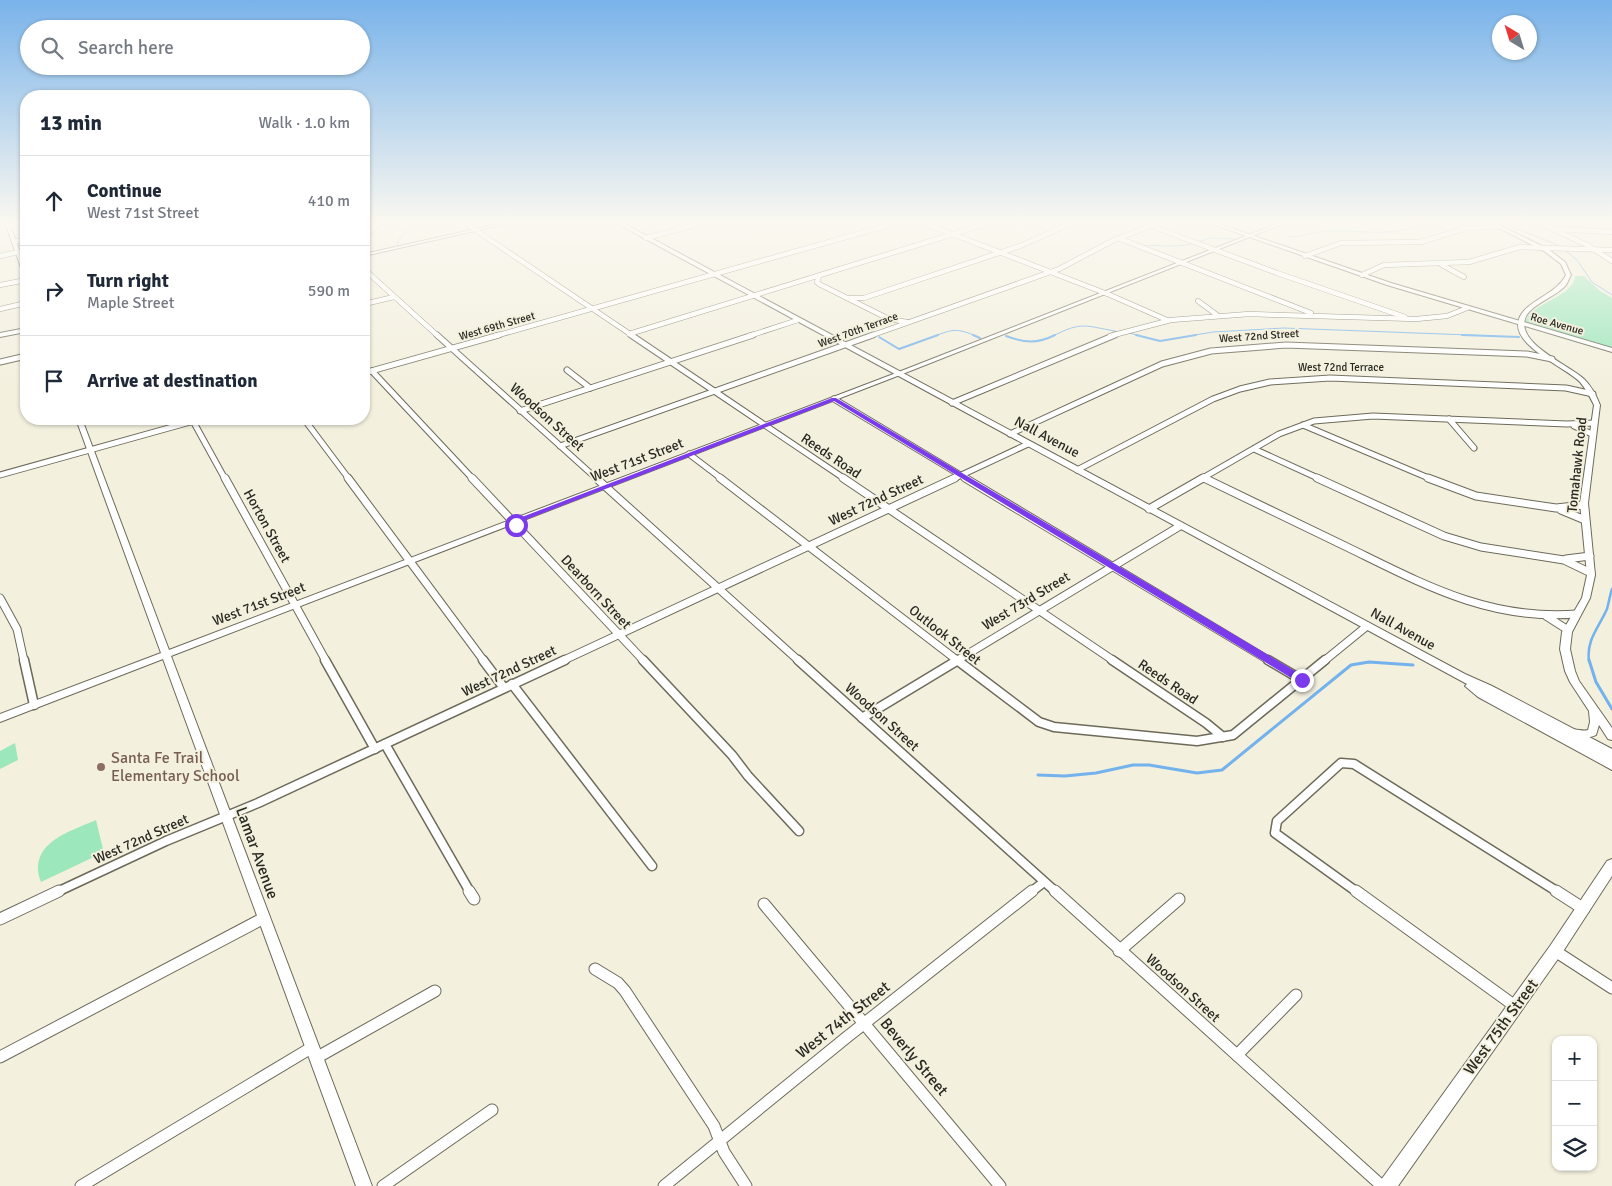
<!DOCTYPE html>
<meta charset="utf-8">
<style>
body{margin:0;font-family:Signika,sans-serif;background:#f6f6f7;color:#1f2937}
.controls{position:absolute;right:15px;bottom:15px;display:grid;overflow:hidden;border-radius:10px;box-shadow:0 1px 4px #0004}
.controls button{width:45px;height:45px;display:grid;place-items:center;padding:0;border:0;border-bottom:1px solid #e0e1e3;background:#fff;color:#1f2937;font:25px sans-serif}
.compass{position:absolute;left:1492px;top:15px;width:45px;height:45px;border-radius:50%;background:#fff;box-shadow:0 1px 4px #0004;rotate:322deg}
.stop{position:absolute;width:15px;height:15px;margin:-11px;border:4px solid #7c3aed;border-radius:50%;background:#fff}
.stop.end{background:#7c3aed;border-color:#fff;box-shadow:0 1px 5px #0008}
.list{margin:0;padding:0;list-style:none}
h2{display:flex;justify-content:space-between;align-items:center;height:65px;margin:0;padding:0 20px;font-size:21px}
h2 small{font-size:16px;font-weight:400;color:#747a83}
.list li{display:grid;grid-template-columns:32px 1fr auto;gap:15px;align-items:center;box-sizing:border-box;height:90px;padding:0 20px;border-top:1px solid #e0e1e3}
.list b{display:block;font-size:19px;white-space:nowrap}
.list p{margin:0;font-size:16px;white-space:nowrap;color:#747a83}
.list em{font-size:16px;font-style:normal;color:#747a83}
.icon{flex:none;width:28px;height:28px;fill:none;stroke:currentColor;stroke-width:2;stroke-linecap:round;stroke-linejoin:round}
.map{position:relative;flex:none;width:1612px;height:1186px;overflow:hidden}
.search{position:absolute;background:#fff;box-shadow:0 1px 4px #0004;left:20px;top:20px;width:350px;height:55px;display:flex;align-items:center;gap:12px;box-sizing:border-box;padding:0 18px;border-radius:28px;color:#747a83;font-size:19px}
.panel{position:absolute;background:#fff;box-shadow:0 1px 4px #0004;left:20px;top:90px;width:350px;height:335px;border-radius:20px}
.map>svg:first-child{display:block}
.green{fill:#9de7bc}
.lines{fill:none;stroke-linecap:round;stroke-linejoin:round}
.stream-far3{stroke:#73b2ed;stroke-width:1}
.stream-far2{stroke:#73b2ed;stroke-width:2}
.stream-far1{stroke:#73b2ed;stroke-width:2.5}
.stream{stroke:#73b2ed;stroke-width:3}
.minor-far4-casing{stroke:#6d6a5a;stroke-width:5.5}
.minor-far3-casing{stroke:#6d6a5a;stroke-width:7}
.minor-far2-casing{stroke:#6d6a5a;stroke-width:9}
.minor-far1-casing{stroke:#6d6a5a;stroke-width:11}
.minor-casing{stroke:#6d6a5a;stroke-width:13}
.tertiary-casing{stroke:#6d6a5a;stroke-width:2}
.secondary-casing{stroke:#6d6a5a;stroke-width:2}
.minor-far4{stroke:#fff;stroke-width:4.5}
.minor-far3{stroke:#fff;stroke-width:5}
.minor-far2{stroke:#fff;stroke-width:7}
.minor-far1{stroke:#fff;stroke-width:8}
.minor{stroke:#fff;stroke-width:11}
.tertiary{fill:#fff;fill-rule:evenodd}
.secondary{fill:#fff;fill-rule:evenodd}
.route{fill:#7c3aed}
.education-dot{fill:#8d6e63;stroke:#f3f0de;stroke-width:2}
.labels{text-anchor:middle;dominant-baseline:central;stroke-width:4;stroke-linejoin:round;paint-order:stroke}
.far-street-label{font-size:11px;fill:#2a2922;stroke:#f3f0de}
.street-label{font-size:14px;fill:#2a2922;stroke:#f3f0de}
.near-education-label{font-size:16px;fill:#785e54;stroke:#f3f0de;text-anchor:start}
.near-street-label{font-size:16px;fill:#2a2922;stroke:#f3f0de}
</style>
<div class="map">
<svg width="1612" height="1186" viewBox="0 0 1612 1186">
<rect width="100%" height="100%" fill="#f3f0de"/>
<g class="green">
<path d="M1575 276H1584L1600 291 1612 298V348L1525 322C1532 302 1574 297 1575 276Z"/>
<path d="M15 743 18 760 0 769V751Z"/>
<path d="M96 820 103 849 98 855 41 882C27 844 68 832 96 820Z"/>
</g>
<g class="lines">
<g class="stream-far3">
<path d="M1502 223 1553 243 1566 251 1577 260 1592 282 1612 295"/>
<path d="M1288 237C1301 237 1314 232 1327 231 1360 229 1391 239 1423 223"/>
<path d="M1199 242 1211 238 1235 239"/>
<path d="M397 245 399 240 415 223"/>
<path d="M1142 246C1160 244 1177 249 1194 243"/>
<path d="M1129 333 1141 336"/>
<path d="M935 336C953 329 957 328 976 336"/>
<path d="M1053 336C1082 321 1085 326 1115 331"/>
<path d="M1189 336 1213 332 1284 328 1495 336"/>
</g>
<g class="stream-far2">
<path d="M973 335 980 338"/>
<path d="M1136 335 1160 341 1196 335"/>
<path d="M1462 335 1519 337"/>
<path d="M1006 336C1025 343 1037 344 1055 335"/>
<path d="M879 337 899 349 938 335"/>
</g>
<path class="stream-far1" d="M1589 661C1586 640 1599 627 1607 609 1609 602 1610 595 1612 589"/>
<g class="stream">
<path d="M1589 660 1596 682 1612 709"/>
<path d="M1038 775 1065 776 1096 773 1133 765H1149L1197 773 1222 770 1351 665 1369 662 1413 665"/>
</g>
<defs>
<g id="minor-far4">
<path d="M465 223 633 336"/>
<path d="M924 223 1110 295 1167 320"/>
<path d="M1540 223 1587 245 1612 261"/>
<path d="M8 226 24 223"/>
<path d="M1151 226 1277 273 1405 317"/>
<path d="M1557 229 1612 232"/>
<path d="M364 236 380 223"/>
<path d="M646 238 703 223"/>
<path d="M1118 238 1311 313"/>
<path d="M14 242 26 239"/>
<path d="M0 256 18 252"/>
<path d="M1305 256 1341 243 1421 242 1467 228 1499 227"/>
<path d="M1442 265 1464 277"/>
<path d="M364 269 438 336"/>
<path d="M1362 275 1384 265 1469 262 1520 247 1612 250"/>
<path d="M819 276 817 282 819 284 889 319 907 322"/>
<path d="M0 285 26 280"/>
<path d="M847 298H864L1020 246 1072 223"/>
<path d="M1198 301 1217 315"/>
<path d="M364 304 394 297"/>
<path d="M0 309 26 303"/>
<path d="M629 334 989 223"/>
<path d="M495 336 896 223"/>
<path d="M749 336 798 320"/>
<path d="M870 336 1059 269 1114 240 1159 223"/>
<path d="M1110 336 1171 320 1249 314 1416 319 1447 316 1467 308"/>
</g>
<g id="minor-far3">
<path d="M437 335 597 479"/>
<path d="M631 335 845 479"/>
<path d="M0 362 26 356"/>
<path d="M567 370 590 388"/>
<path d="M372 371 473 479"/>
<path d="M364 373 499 335"/>
<path d="M834 399 967 479"/>
<path d="M952 403 1115 335"/>
<path d="M520 411 753 335"/>
<path d="M304 419 349 479"/>
<path d="M1449 419 1474 448"/>
<path d="M193 421 225 479"/>
<path d="M1303 425 1431 479"/>
<path d="M1574 426 1592 434"/>
<path d="M1010 434 1162 364 1211 351 1286 345 1527 354 1552 359"/>
<path d="M560 446 873 335"/>
<path d="M1254 449 1320 479"/>
<path d="M689 454 722 479"/>
<path d="M1077 470 1213 399 1240 389 1270 382 1330 378 1566 388 1593 394"/>
<path d="M0 475 201 419"/>
<path d="M1204 478 1206 479"/>
<path d="M953 479 1028 444"/>
<path d="M1201 479 1279 434 1314 421 1373 416 1567 424 1594 423"/>
</g>
<g id="minor-far2">
<path d="M225 478 326 661"/>
<path d="M348 478 484 661"/>
<path d="M472 478 644 661"/>
<path d="M596 478 799 661"/>
<path d="M720 478 958 661"/>
<path d="M843 478 1114 661"/>
<path d="M965 478 1270 661"/>
<path d="M1204 478C1252 501 1300 524 1347 547 1423 584 1489 621 1577 614"/>
<path d="M1317 478 1444 536 1481 547 1564 560 1591 573"/>
<path d="M1428 478 1476 496 1556 508 1584 505"/>
<path d="M1149 509 1203 478"/>
<path d="M1561 510 1585 520"/>
<path d="M1566 559 1590 556"/>
<path d="M0 598 17 629 24 661"/>
<path d="M1546 616 1568 630"/>
<path d="M562 661 955 478"/>
<path d="M956 661 1180 526"/>
<path d="M1324 661 1367 626"/>
</g>
<g id="minor-far1">
<path d="M24 660 34 705"/>
<path d="M325 660 375 749"/>
<path d="M483 660 504 688"/>
<path d="M643 660 732 755 748 776 799 831"/>
<path d="M798 660 1056 892"/>
<path d="M957 660 1039 722 1054 727 1197 741 1233 735 1325 660"/>
<path d="M1112 660 1206 723 1223 737"/>
<path d="M1268 660 1302 680"/>
<path d="M512 684 652 866"/>
<path d="M862 718 958 660"/>
<path d="M385 744 470 892"/>
<path d="M57 892 166 841 258 803 565 660"/>
<path d="M1031 892 1044 882"/>
<path d="M1357 892 1275 833 1277 821 1341 763 1354 764 1558 892"/>
</g>
<g id="minor">
<path d="M469 891 474 899"/>
<path d="M1055 891 1382 1186"/>
<path d="M1356 891 1515 1006"/>
<path d="M1556 891 1584 909"/>
<path d="M764 904 1000 1186"/>
<path d="M0 919 59 891"/>
<path d="M1119 951 1179 899"/>
<path d="M1555 951 1612 988"/>
<path d="M595 969 618 983 625 991 714 1126 724 1152 746 1186"/>
<path d="M1237 1055 1296 995"/>
<path d="M0 1057 264 918"/>
<path d="M316 1058 435 991"/>
<path d="M81 1186 311 1048"/>
<path d="M383 1186 492 1110"/>
<path d="M664 1186 847 1037 1032 891"/>
</g>
<g id="tertiary">
<path d="M5 223H9L26 267V274L23 273Z"/>
<path d="M502 223H510L364 256V254Z"/>
<path d="M1279 223H1285L900 375 171 656 372 1186H356L163 659 0 722V714L161 653 76 419H82L169 650 896 373Z"/>
<path d="M1489 223H1495L1548 249 1565 262 1571 275C1569 278 1568 282 1566 285 1556 297 1529 305 1525 319 1517 344 1569 365 1584 379 1592 387 1596 395 1600 405L1588 503 1595 575 1590 598 1572 632 1570 649 1575 671 1579 681 1612 728V740L1608 739 1599 725 1596 735C1586 739 1581 739 1571 736L1570 733 1571 730C1577 728 1582 732 1588 730L1590 722 1589 711 1570 682 1565 671 1560 649 1562 632 1582 598 1587 575 1580 503 1594 405C1590 397 1586 389 1580 382 1565 367 1510 345 1519 319 1525 301 1556 295 1566 275L1561 264 1544 251Z"/>
<path d="M26 328V332L0 337V333Z"/>
</g>
<g id="secondary">
<path d="M616 223H623L1465 674 1492 686 1612 749V770L1478 697 1465 686 1467 684Z"/>
<path d="M1209 223H1217L1391 283 1612 348V352L1387 285Z"/>
<path d="M1612 859V876L1560 956 1398 1186H1378L1381 1180 1550 946 1607 861Z"/>
</g>
</defs>
<use href="#minor-far4" class="minor-far4-casing"/>
<use href="#minor-far3" class="minor-far3-casing"/>
<use href="#minor-far2" class="minor-far2-casing"/>
<use href="#minor-far1" class="minor-far1-casing"/>
<use href="#minor" class="minor-casing"/>
<use href="#tertiary" class="tertiary-casing"/>
<use href="#secondary" class="secondary-casing"/>
<use href="#minor-far4" class="minor-far4"/>
<use href="#minor-far3" class="minor-far3"/>
<use href="#minor-far2" class="minor-far2"/>
<use href="#minor-far1" class="minor-far1"/>
<use href="#minor" class="minor"/>
<use href="#tertiary" class="tertiary"/>
<use href="#secondary" class="secondary"/>
</g>
<linearGradient id="sky" x2="0" y2="1"><stop stop-color="#79b3ea"/><stop offset="0.57" stop-color="#faf8f0"/><stop offset="1" stop-color="#faf8f0" stop-opacity="0"/></linearGradient>
<rect width="1612" height="389" fill="url(#sky)"/>
<path class="route" d="M832 398H836L1305 677V682H1298L834 401 517 523 518 527H513L509 522Z"/>
<circle class="education-dot" cx="101" cy="767" r="5"/>
<g class="labels">
<g class="far-street-label">
<text transform="translate(1557 324) rotate(16)">Roe Avenue</text>
<text transform="translate(497 326) rotate(-16)">West 69th Street</text>
<text transform="translate(858 330) rotate(-20)">West 70th Terrace</text>
<text transform="translate(1259 336) rotate(-4)">West 72nd Street</text>
<text x="1341" y="367">West 72nd Terrace</text>
</g>
<g class="street-label">
<text transform="translate(547 417) rotate(42)">Woodson Street</text>
<text transform="translate(1047 437) rotate(28)">Nall Avenue</text>
<text transform="translate(831 456) rotate(34)">Reeds Road</text>
<text transform="translate(637 460) rotate(-21)">West 71st Street</text>
<text transform="translate(1577 465) rotate(-84)">Tomahawk Road</text>
<text transform="translate(876 500) rotate(-25)">West 72nd Street</text>
<text transform="translate(267 526) rotate(61)">Horton Street</text>
<text transform="translate(596 592) rotate(47)">Dearborn Street</text>
<text transform="translate(1026 601) rotate(-31)">West 73rd Street</text>
<text transform="translate(259 604) rotate(-21)">West 71st Street</text>
<text transform="translate(1403 629) rotate(29)">Nall Avenue</text>
<text transform="translate(945 635) rotate(38)">Outlook Street</text>
<text transform="translate(509 671) rotate(-25)">West 72nd Street</text>
<text transform="translate(1168 682) rotate(34)">Reeds Road</text>
<text transform="translate(882 717) rotate(42)">Woodson Street</text>
<text transform="translate(141 839) rotate(-24)">West 72nd Street</text>
<text transform="translate(1183 988) rotate(42)">Woodson Street</text>
</g>
<g class="near-education-label">
<text x="111" y="758">Santa Fe Trail<tspan x="111" dy="18">Elementary School</tspan></text>
</g>
<g class="near-street-label">
<text transform="translate(257 853) rotate(70)">Lamar Avenue</text>
<text transform="translate(843 1020) rotate(-38)">West 74th Street</text>
<text transform="translate(1501 1027) rotate(-54)">West 75th Street</text>
<text transform="translate(914 1057) rotate(50)">Beverly Street</text>
</g>
</g>
</svg>
<div class="controls">
<button>+</button>
<button>−</button>
<button><svg class="icon" aria-label="layers" viewBox="0 0 24 24"><path d="M12 4l9 5-9 5-9-5zM3 14l9 5 9-5"/></svg></button>
</div>
<svg class="compass" viewBox="-18 -18 36 36"><path d="M0-13l5 13h-10z" fill="#e53935"/><path d="M0 13l5-13h-10z" fill="#747a83"/></svg>
<div class="stop" style="left:516px;top:525px"></div>
<div class="stop end" style="left:1302px;top:680px"></div>
<div class="search"><svg class="icon" aria-label="search" viewBox="0 0 24 24"><circle cx="10" cy="10" r="6"/><path d="M15 15l6 6"/></svg>Search here</div>
<section class="panel">
<h2>13 min<small>Walk · 1.0 km</small></h2>
<ul class="list">
<li><svg class="icon" aria-label="ahead" viewBox="0 0 24 24"><path d="M12 20V5M6 11l6-6 6 6"/></svg><div><b>Continue</b><p>West 71st Street</p></div><em>410 m</em></li>
<li><svg class="icon" aria-label="right" viewBox="0 0 24 24"><path d="M7 20v-9h11M14 6l5 5-5 5"/></svg><div><b>Turn right</b><p>Maple Street</p></div><em>590 m</em></li>
<li><svg class="icon" aria-label="arrive" viewBox="0 0 24 24"><path d="M6 21V4h12l-3 4 3 4H6"/></svg><div><b>Arrive at destination</b></div></li>
</ul>
</section>
</div>
